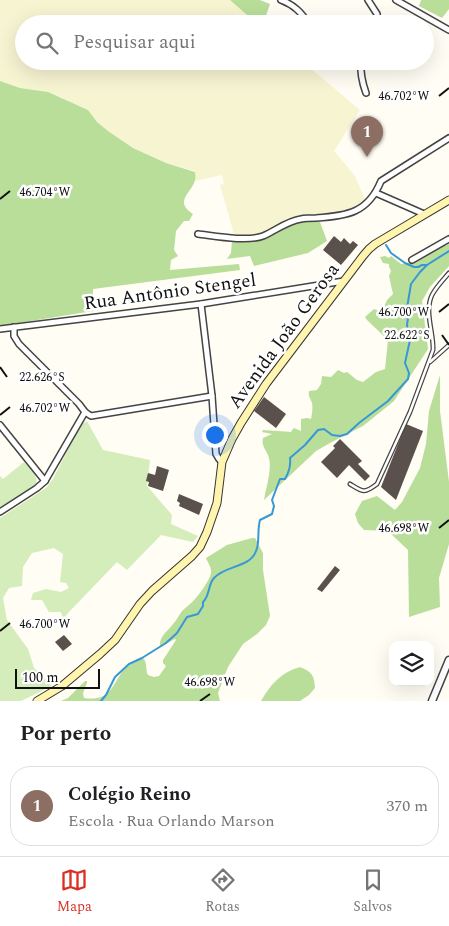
<!DOCTYPE html>
<html lang="pt">
<meta charset="utf-8">
<style>
body{margin:0;font-family:Spectral,serif;background:#f2f2f2;color:#202124}
.controls{position:absolute;right:15px;bottom:15px;display:grid;overflow:hidden;border-radius:10px;box-shadow:0 5px 20px #0002}
.controls button{width:45px;height:45px;display:grid;place-items:center;padding:0;border:0;border-bottom:1px solid #e0e0e0;background:#fff;color:#202124;font:25px sans-serif}
.scale{position:absolute;left:15px;bottom:12px;width:85px;box-sizing:border-box;padding-left:5px;border:2px solid #111;border-top:0;font-size:14px;line-height:18px;white-space:nowrap;color:#111;-webkit-text-stroke:4px #fff;paint-order:stroke}
.you{position:absolute;left:214px;top:434px;width:18px;height:18px;margin:-12px;border:4px solid #fff;border-radius:50%;background:#1a73e8;box-shadow:0 0 0 8px #1a73e833}
.badge{display:grid;place-items:center;width:32px;height:32px;border-radius:50%;background:#d93025;color:#fff;font-size:16px;font-weight:700}
.pin{position:absolute;translate:-50% -41px;filter:drop-shadow(0 1px 2px #0008)}
.pin::after{content:'';position:absolute;top:26px;width:18px;height:15px;background:inherit;clip-path:polygon(0 0,100% 0,50% 100%)}
.list{margin:0;padding:0;list-style:none}
h2{display:flex;justify-content:space-between;align-items:center;height:65px;margin:0;padding:0 20px;font-size:21px}
h2 small{font-size:16px;font-weight:400;color:#757577}
.list li{display:grid;grid-template-columns:32px 1fr auto;gap:15px;align-items:center;box-sizing:border-box;height:80px;margin:0 10px 10px;padding:0 10px;border:1px solid #e0e0e0;border-radius:20px}
.list b{display:block;font-size:19px;white-space:nowrap}
.list p{margin:0;font-size:16px;white-space:nowrap;color:#757577}
.list em{font-size:16px;font-style:normal;color:#757577}
.icon{flex:none;width:28px;height:28px;fill:none;stroke:currentColor;stroke-width:2;stroke-linecap:round;stroke-linejoin:round}
.map{position:relative;flex:none;width:449px;height:701px;overflow:hidden}
.search{position:absolute;background:#fff;box-shadow:0 5px 20px #0002;left:15px;right:15px;top:15px;height:55px;display:flex;align-items:center;gap:12px;box-sizing:border-box;padding:0 18px;border-radius:28px;color:#757577;font-size:19px}
.sheet{height:155px;background:#fff}
nav{display:flex;justify-content:space-around;align-items:center;box-sizing:border-box;height:70px;border-top:1px solid #e0e0e0;background:#fff;font-size:14px;color:#757577}
nav a{display:grid;justify-items:center;gap:2px}
nav .on{color:#d93025}
.map>svg:first-child{display:block}
.farmland{fill:#f7f4d2}
.green{fill:#d5edba}
.forest{fill:#b9de99}
.lines{fill:none;stroke-linecap:round;stroke-linejoin:round}
.stream{stroke:#3898d5;stroke-width:2}
.building{fill:#5a514c}
.service-casing{stroke:#444;stroke-width:5}
.minor-casing{stroke:#444;stroke-width:8}
.tertiary-casing{stroke:#444;stroke-width:9}
.secondary-casing{stroke:#333;stroke-width:9}
.service{stroke:#fff;stroke-width:2.5}
.minor{stroke:#fff;stroke-width:5}
.tertiary{stroke:#fff;stroke-width:6}
.secondary{stroke:#fff5af;stroke-width:7}
.ticks{fill:none;stroke:#111;stroke-width:2}
.labels{text-anchor:middle;dominant-baseline:central;stroke-width:5;stroke-linejoin:round;paint-order:stroke}
.street-label{font-size:19px;fill:#111;stroke:#fff}
.ticks-label{font-size:12px;text-anchor:middle;fill:#111;stroke:#fff;stroke-width:5;stroke-linejoin:round;paint-order:stroke}
</style>
<div class="map">
<svg width="449" height="701" viewBox="0 0 449 701">
<rect width="100%" height="100%" fill="#fffdf4"/>
<path class="farmland" d="M0 0H230L257 24H24V61H302L360 110 334 151 355 176 365 200 357 206 339 213 304 215 293 217 263 233 252 236 234 234 220 185 224 184 222 175 195 181V171L166 163 133 148 108 131 97 122 88 110 48 92 20 88 0 81Z"/>
<g class="green">
<path d="M87 421 103 450 150 460 147 486 172 515 171 524 198 536 193 542 161 535 127 570 117 562 68 613 63 620 61 612H49L42 600H31L33 593 46 589 61 592 69 588 66 583 60 582 63 554 54 548 32 553 23 567 22 586 9 588 3 598 7 620 28 649 34 668 52 686 21 701H0V518L46 488 53 479 78 430 82 424Z"/>
<path d="M24 462C30 469 39 476 36 486L0 507V476L3 479Z"/>
</g>
<g class="forest">
<path d="M230 0H260L270 4 263 24H257Z"/>
<path d="M421 0H449V9L442 18 419 6Z"/>
<path d="M0 81 20 88 48 92 88 110 97 122 108 131 133 148 166 163 195 172C195 174 196 177 195 180 192 193 173 201 193 214L189 221H184L176 231 174 250 178 256 171 260 170 270 239 264 240 270 93 289V311L0 326Z"/>
<path d="M301 221 320 222 327 241 308 253 254 266 250 256 227 259 231 253 232 240C243 240 254 242 264 238 277 233 288 226 301 221Z"/>
<path d="M449 244V266L430 287 422 301 428 349 394 401 363 426 330 443 316 451 264 500C266 487 272 470 269 458 267 450 261 447 263 438L272 434 262 432 263 430 292 432 291 431 294 428 301 431V419L307 418 311 419C312 414 313 408 312 403 310 397 308 397 309 391L317 390 321 384 322 376 331 377 338 370 344 373 347 372 357 380 363 382 376 372 385 369 388 340 367 320 365 317 374 309 382 312 387 300 393 294 389 276 391 271 389 267V264L383 263 380 257 385 256 389 258 391 256 401 264 412 262 442 245 445 246Z"/>
<path d="M440 375V411L449 482V544L439 578 440 607 409 617 408 550 388 531 364 530 358 523 355 514 362 501 377 496 395 510 402 502 420 468 426 444 429 411Z"/>
<path d="M252 538H255L263 553V570L270 616 266 625 257 634 243 644 228 667 218 693 220 701H61L68 698 85 681H87V683L83 693 84 698C107 701 110 691 120 675 124 668 135 660 143 658 148 663 145 670 148 675L154 677 159 676 166 666 163 663V660L176 640 175 639 160 647C159 636 167 632 173 624 177 620 179 615 182 611 186 607 191 604 194 600 199 595 210 580 211 573 212 568 208 563 206 558L227 545Z"/>
<path d="M300 667C312 672 314 675 315 688L309 695 300 701H261C270 685 281 672 300 667Z"/>
</g>
<g class="lines">
<g class="stream">
<path d="M386 245 391 253 405 263 414 267H418L422 265H427L449 251"/>
<path d="M101 701 106 695 115 677 129 664 142 658 166 643 177 633 187 617 198 614 203 606V602C210 596 208 584 214 578 226 565 250 568 256 551 260 543 257 530 260 520L272 514 274 506 272 500 280 479H285C289 472 291 466 290 458L305 445 318 430 324 429 332 435 340 436 347 434 359 423 388 401 408 379 409 373 405 363 410 340 407 325 408 318 411 313 407 308 411 284 420 272 427 265"/>
</g>
</g>
<g class="building">
<path d="M334 236 341 242 344 238 350 244 353 241 358 245 341 265 323 250Z"/>
<path d="M264 397 286 414 276 428 254 411Z"/>
<path d="M406 424 423 431 396 500 381 487Z"/>
<path d="M340 439 362 461 358 464 370 476 365 481 349 465 337 478 321 462 335 448 333 446Z"/>
<path d="M157 466 169 470 163 491 148 486 149 482 146 481 148 473 155 475Z"/>
<path d="M179 494 203 504 199 515 179 506 180 503 177 501Z"/>
<path d="M335 566 340 570 322 592 317 589Z"/>
<path d="M64 635 72 644 63 651 55 642Z"/>
</g>
<g class="lines">
<defs>
<g id="service">
<path d="M430 362 449 345"/>
<path d="M350 484C363 492 364 494 377 484L410 412 433 350C434 333 424 312 432 295 436 287 443 280 449 273"/>
</g>
<g id="minor">
<path d="M281 0C294 5 301 12 309 24"/>
<path d="M368 0 377 14 378 24"/>
<path d="M396 0 449 30"/>
<path d="M361 61C360 73 362 82 366 93"/>
<path d="M376 193 424 214"/>
<path d="M198 234C215 236 247 242 263 236 275 231 287 221 301 219 306 218 311 218 316 218 347 216 368 213 381 181L449 138"/>
<path d="M412 260 449 239"/>
<path d="M201 304 212 396 216 454 219 459 222 462"/>
<path d="M14 327V336L19 344 79 404 85 412 91 416 212 396"/>
<path d="M0 329 201 304 344 281"/>
<path d="M0 425 45 481"/>
<path d="M0 512 37 488 45 481 85 412"/>
</g>
<path id="tertiary" d="M432 701 449 660"/>
<path id="secondary" d="M37 701 62 686 100 654 115 640 140 604 152 591 192 556 200 547 207 532 217 503 222 462 232 439 241 423 266 384 363 256 369 249 375 244 449 200"/>
</defs>
<use href="#service" class="service-casing"/>
<use href="#minor" class="minor-casing"/>
<use href="#tertiary" class="tertiary-casing"/>
<use href="#secondary" class="secondary-casing"/>
<use href="#service" class="service"/>
<use href="#minor" class="minor"/>
<use href="#tertiary" class="tertiary"/>
<use href="#secondary" class="secondary"/>
</g>
<path class="ticks" d="M439 96 449 88M0 199 10 191M439 312 449 304M442 335 449 345M0 367 7 377M0 415 10 407M439 528 449 520M0 631 10 623M200 701 210 694"/>
<g class="labels">
<g class="street-label">
<text transform="translate(170 292) rotate(-8)">Rua Antônio Stengel</text>
<text transform="translate(284 336) rotate(-54)">Avenida João Gerosa</text>
</g>
</g>
<g class="ticks-label">
<text x="404" y="100">46.702°W</text>
<text x="45" y="196">46.704°W</text>
<text x="404" y="316">46.700°W</text>
<text x="407" y="339">22.622°S</text>
<text x="42" y="381">22.626°S</text>
<text x="45" y="412">46.702°W</text>
<text x="404" y="532">46.698°W</text>
<text x="45" y="628">46.700°W</text>
<text x="210" y="686">46.698°W</text>
</g>
</svg>
<div class="controls">
<button><svg class="icon" aria-label="layers" viewBox="0 0 24 24"><path d="M12 4l9 5-9 5-9-5zM3 14l9 5 9-5"/></svg></button>
</div>
<div class="scale">100 m</div>
<div class="you"></div>
<div class="pin badge" style="left:367px;top:157px;background:#8d6e63">1</div>
<div class="search"><svg class="icon" aria-label="search" viewBox="0 0 24 24"><circle cx="10" cy="10" r="6"/><path d="M15 15l6 6"/></svg>Pesquisar aqui</div>
</div>
<section class="sheet">
<h2>Por perto<small></small></h2>
<ul class="list">
<li><span class="badge" style="background:#8d6e63">1</span><div><b>Colégio Reino</b><p>Escola · Rua Orlando Marson</p></div><em>370 m</em></li>
</ul>
</section>
<nav>
<a class="on"><svg class="icon" aria-label="map" viewBox="0 0 24 24"><path d="M3 6l6-2 6 2 6-2v14l-6 2-6-2-6 2zM9 4v14M15 6v14"/></svg>Mapa</a>
<a><svg class="icon" aria-label="directions" viewBox="0 0 24 24"><path d="M12 3l9 9-9 9-9-9zM9 14v-3h6M13 9l2 2-2 2"/></svg>Rotas</a>
<a><svg class="icon" aria-label="saved" viewBox="0 0 24 24"><path d="M7 4h10v16l-5-4-5 4z"/></svg>Salvos</a>
</nav>
